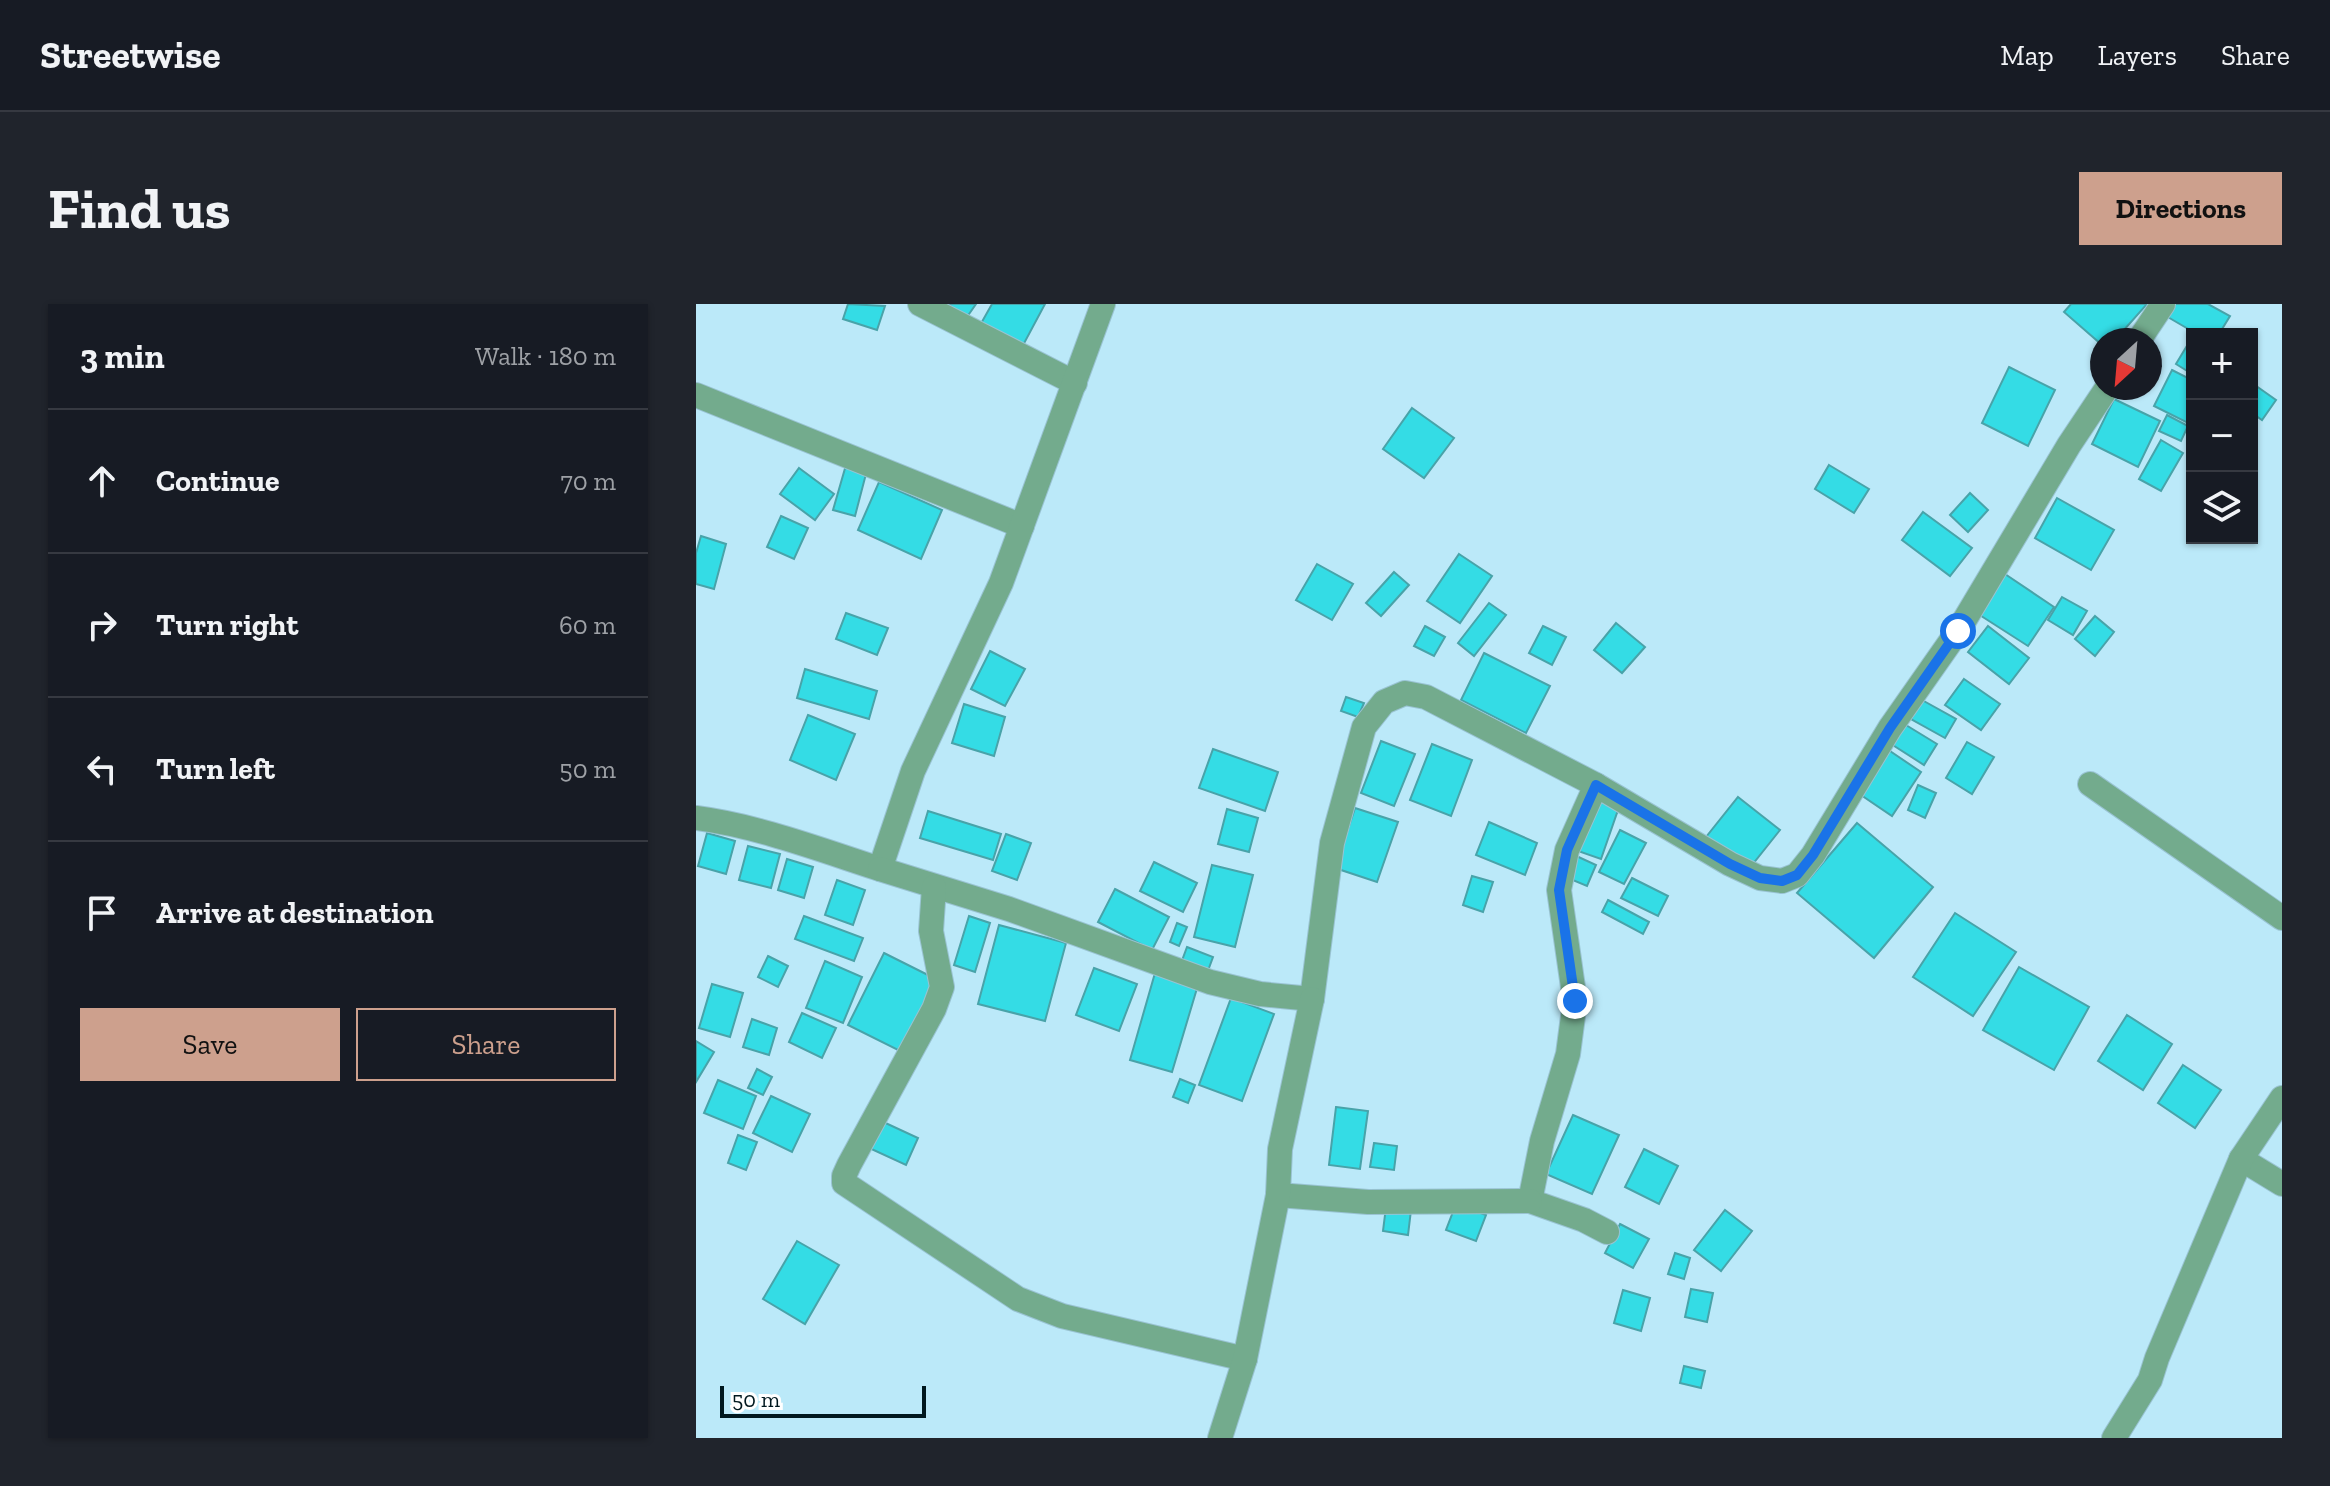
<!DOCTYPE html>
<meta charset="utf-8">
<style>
body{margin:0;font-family:"Zilla Slab",serif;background:#20242c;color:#f1f3f6}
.controls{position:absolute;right:24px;top:24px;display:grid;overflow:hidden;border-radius:0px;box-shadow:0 2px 6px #0004}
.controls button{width:72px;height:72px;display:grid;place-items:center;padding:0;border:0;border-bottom:2px solid #363941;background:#171b24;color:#f1f3f6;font:40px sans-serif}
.compass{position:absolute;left:1394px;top:24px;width:72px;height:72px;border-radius:50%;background:#171b24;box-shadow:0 2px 6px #0004;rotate:206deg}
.scale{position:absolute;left:24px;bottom:20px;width:206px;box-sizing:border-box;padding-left:8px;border:4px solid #00181f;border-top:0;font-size:22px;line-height:28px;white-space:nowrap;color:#00181f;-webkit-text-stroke:6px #fff;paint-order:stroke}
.stop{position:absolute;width:24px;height:24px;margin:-18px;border:6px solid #1a73e8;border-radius:50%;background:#fff}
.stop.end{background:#1a73e8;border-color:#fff;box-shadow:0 2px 8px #0008}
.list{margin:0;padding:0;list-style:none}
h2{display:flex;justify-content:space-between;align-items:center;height:104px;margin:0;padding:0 32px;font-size:34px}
h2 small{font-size:26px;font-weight:400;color:#9ea1a6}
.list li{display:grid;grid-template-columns:52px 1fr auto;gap:24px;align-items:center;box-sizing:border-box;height:144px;padding:0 32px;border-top:2px solid #363941}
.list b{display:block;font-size:30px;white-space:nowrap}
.list em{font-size:26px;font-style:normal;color:#9ea1a6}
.actions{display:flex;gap:16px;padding:24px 32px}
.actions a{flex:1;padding:18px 0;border:2px solid #cda08d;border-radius:0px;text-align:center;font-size:28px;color:#cda08d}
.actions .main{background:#cda08d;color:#111}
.icon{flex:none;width:44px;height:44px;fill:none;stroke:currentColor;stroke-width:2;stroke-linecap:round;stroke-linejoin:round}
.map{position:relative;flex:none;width:1586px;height:1134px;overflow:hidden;border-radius:0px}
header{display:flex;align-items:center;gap:48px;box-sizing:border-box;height:112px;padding:0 40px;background:#171b24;border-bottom:2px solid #363941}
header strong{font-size:38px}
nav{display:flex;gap:44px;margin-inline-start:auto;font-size:28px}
.intro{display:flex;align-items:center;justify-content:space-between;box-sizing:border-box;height:192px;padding:0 48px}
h1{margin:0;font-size:56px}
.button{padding:20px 36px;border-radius:0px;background:#cda08d;color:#111;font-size:28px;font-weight:700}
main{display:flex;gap:48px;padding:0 48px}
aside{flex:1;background:#171b24;border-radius:0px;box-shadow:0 2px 6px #0004}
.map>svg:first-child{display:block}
.building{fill:#34dce5;stroke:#48a3a9;stroke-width:2}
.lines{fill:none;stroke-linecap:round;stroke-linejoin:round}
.street-casing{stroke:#99c3d2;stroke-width:26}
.street{stroke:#73ab8d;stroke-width:24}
.route{stroke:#1a73e8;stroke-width:10}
</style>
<header>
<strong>Streetwise</strong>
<nav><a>Map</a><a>Layers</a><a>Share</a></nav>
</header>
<div class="intro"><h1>Find us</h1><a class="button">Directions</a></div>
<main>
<aside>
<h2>3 min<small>Walk · 180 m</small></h2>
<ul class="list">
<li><svg class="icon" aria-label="ahead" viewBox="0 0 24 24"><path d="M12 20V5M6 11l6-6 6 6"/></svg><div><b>Continue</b></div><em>70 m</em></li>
<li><svg class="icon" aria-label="right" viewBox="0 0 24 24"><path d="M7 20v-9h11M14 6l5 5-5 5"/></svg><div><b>Turn right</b></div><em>60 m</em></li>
<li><svg class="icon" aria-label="left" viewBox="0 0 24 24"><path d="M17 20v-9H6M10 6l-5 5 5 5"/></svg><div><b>Turn left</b></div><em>50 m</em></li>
<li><svg class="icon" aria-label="arrive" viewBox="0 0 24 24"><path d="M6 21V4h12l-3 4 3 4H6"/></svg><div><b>Arrive at destination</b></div></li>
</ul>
<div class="actions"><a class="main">Save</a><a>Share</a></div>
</aside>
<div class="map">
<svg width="1586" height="1134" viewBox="0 0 1586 1134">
<rect width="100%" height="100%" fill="#bbe9f9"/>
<g class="building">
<path d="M152 0 189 2 181 26 147 15Z"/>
<path d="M251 0H280L271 13Z"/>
<path d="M296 0H349L325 45 283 23Z"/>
<path d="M1375 0H1451L1419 36H1406V41L1368 8Z"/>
<path d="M1477 0H1512L1534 12 1523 30H1501L1470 12Z"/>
<path d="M1492 40 1496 42V70L1480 60Z"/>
<path d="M1313 63 1359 86 1332 142 1286 119Z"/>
<path d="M1476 66 1496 76V121L1458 102Z"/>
<path d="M1556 79 1580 96 1566 116 1556 109Z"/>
<path d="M1418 95 1464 117 1442 163 1396 140Z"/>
<path d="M716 104 758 134 728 174 687 145Z"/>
<path d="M1471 111 1492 122 1485 137 1463 127Z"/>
<path d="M1465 136 1487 149 1465 187 1443 175Z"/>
<path d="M150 161 171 166 159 212 137 206Z"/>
<path d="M1133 161 1173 185 1158 209 1119 185Z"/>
<path d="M103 164 138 190 119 216 84 190Z"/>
<path d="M183 178 246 206 225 255 162 226Z"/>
<path d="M1274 189 1292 206 1272 228 1254 211Z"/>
<path d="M1361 194 1418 226 1395 266 1339 234Z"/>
<path d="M1227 208 1276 244 1254 272 1206 236Z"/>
<path d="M85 212 112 224 98 255 71 243Z"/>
<path d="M5 232 30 240 18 285 0 280V249Z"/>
<path d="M763 250 796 272 764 319 731 297Z"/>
<path d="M621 260 657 280 636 316 600 296Z"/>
<path d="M698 268 713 281 685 312 670 299Z"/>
<path d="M1306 268 1358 303 1332 342 1279 308Z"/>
<path d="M1366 293 1391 307 1377 331 1352 316Z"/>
<path d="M793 299 810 311 778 352 762 339Z"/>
<path d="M150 309 192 324 181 351 140 335Z"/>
<path d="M1399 312 1418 328 1399 352 1379 335Z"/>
<path d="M920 319 949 343 926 369 898 346Z"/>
<path d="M729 322 749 333 738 352 718 342Z"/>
<path d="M847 322 870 333 856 361 833 349Z"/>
<path d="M1292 322 1333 354 1313 380 1272 348Z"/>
<path d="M294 347 329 365 309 402 275 385Z"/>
<path d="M788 349 854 382 830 429 765 396Z"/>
<path d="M109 365 181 387 173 415 101 394Z"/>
<path d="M1268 375 1304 400 1285 426 1249 401Z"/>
<path d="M650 393 668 399 662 413 645 407Z"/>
<path d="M1226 396 1260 415 1249 434 1215 415Z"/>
<path d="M268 400 309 413 298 452 256 439Z"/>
<path d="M112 411 159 430 140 476 94 456Z"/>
<path d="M1205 418 1241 440 1228 461 1192 438Z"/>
<path d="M685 437 719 450 698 502 665 489Z"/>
<path d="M1271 438 1298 453 1276 490 1250 474Z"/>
<path d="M736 440 776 456 755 512 714 496Z"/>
<path d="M517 445 582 468 569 507 503 484Z"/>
<path d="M1191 445 1225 468 1196 512 1162 489Z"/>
<path d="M1222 481 1240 489 1229 514 1212 506Z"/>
<path d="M1042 493 1084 526 1052 566 1010 533Z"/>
<path d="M897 494 923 503 905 555 879 546Z"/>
<path d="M659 504 702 518 681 578 639 564Z"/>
<path d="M531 505 562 514 553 548 522 540Z"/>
<path d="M232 507 305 530 297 556 224 534Z"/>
<path d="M793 518 841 539 829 571 780 551Z"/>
<path d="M1161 519 1237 583 1178 654 1101 589Z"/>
<path d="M924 526 950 539 928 580 903 568Z"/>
<path d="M11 529 39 537 30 570 2 562Z"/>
<path d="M310 530 335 539 321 576 296 567Z"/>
<path d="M52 542 84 550 75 584 43 576Z"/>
<path d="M876 550 900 561 891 582 867 572Z"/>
<path d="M91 555 117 563 108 594 82 586Z"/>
<path d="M458 558 501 579 487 608 444 587Z"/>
<path d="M516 561 557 571 539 643 498 633Z"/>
<path d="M776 572 797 578 787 608 767 601Z"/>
<path d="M936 574 972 592 962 612 925 594Z"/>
<path d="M141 576 169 586 157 621 129 611Z"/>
<path d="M419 585 473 613 456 646 402 618Z"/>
<path d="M912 596 953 618 947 630 906 608Z"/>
<path d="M1259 609 1320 648 1277 712 1217 673Z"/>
<path d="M108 612 167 634 158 657 99 635Z"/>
<path d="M273 612 294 619 279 668 258 661Z"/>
<path d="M481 619 491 623 483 642 474 638Z"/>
<path d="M303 621 370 639 349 717 282 700Z"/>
<path d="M491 643 517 653 510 672 484 662Z"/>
<path d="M188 649 240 675 204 747 152 721Z"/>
<path d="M72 652 92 662 82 683 62 673Z"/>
<path d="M129 657 166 673 147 719 110 704Z"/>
<path d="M1323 663 1393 703 1358 766 1287 726Z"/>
<path d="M398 664 441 680 423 727 380 711Z"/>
<path d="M459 669 502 681 476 768 434 756Z"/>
<path d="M16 680 47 689 34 733 3 724Z"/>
<path d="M535 694 578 710 546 797 503 781Z"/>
<path d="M106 709 140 724 126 754 93 738Z"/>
<path d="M1431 711 1476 740 1447 786 1402 757Z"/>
<path d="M56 715 81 724 73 751 47 743Z"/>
<path d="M0 737 18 748 0 778Z"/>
<path d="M1487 761 1525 786 1499 824 1462 799Z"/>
<path d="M61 765 76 773 67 791 52 784Z"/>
<path d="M484 775 499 781 492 799 477 793Z"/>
<path d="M22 776 60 792 47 825 8 809Z"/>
<path d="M75 792 114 810 96 848 57 829Z"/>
<path d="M640 803 672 807 664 865 633 861Z"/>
<path d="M877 811 923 831 896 890 850 870Z"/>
<path d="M183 816 222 834 210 861 171 843Z"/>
<path d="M42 831 61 838 50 866 32 859Z"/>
<path d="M678 839 701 842 698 866 674 863Z"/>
<path d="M948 845 982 862 963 900 929 883Z"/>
<path d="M760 900 790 911 780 937 750 926Z"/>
<path d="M690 903 715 906 712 931 687 927Z"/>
<path d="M1029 906 1056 927 1025 967 998 946Z"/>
<path d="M924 920 953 935 937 964 909 949Z"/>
<path d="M101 937 143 961 109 1020 67 995Z"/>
<path d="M979 949 994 954 988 975 972 970Z"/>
<path d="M995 985 1017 989 1011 1018 989 1013Z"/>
<path d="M927 986 954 994 945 1027 918 1019Z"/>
<path d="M988 1062 1009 1067 1005 1084 984 1079Z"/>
</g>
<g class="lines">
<defs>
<g id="street">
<path d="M224 0 379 79"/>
<path d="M1443 36 1467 0"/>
<path d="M0 91 326 222"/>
<path d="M1394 480 1586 614"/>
<path d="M900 481 871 546 863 586 879 697 872 750 846 837 834 897 888 916 911 928"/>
<path d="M0 514C62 522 125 546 184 565L217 467 305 279 407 0"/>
<path d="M184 565 313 605 514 678 564 690 616 695 636 539 668 423 688 398 709 389 730 393 900 481 1034 560 1064 574 1086 577 1101 571 1117 551 1194 424 1262 327 1373 141 1411 84"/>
<path d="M238 583 235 627 246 683 238 705 153 861 148 872V879L322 995 366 1012 549 1055"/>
<path d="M1545 855 1586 880"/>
<path d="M582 891 672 898 834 897"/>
<path d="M524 1134 549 1055 582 891 584 845 616 695"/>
<path d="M1418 1134 1454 1076 1461 1054 1545 855 1586 794"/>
</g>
</defs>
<use href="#street" class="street-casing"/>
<use href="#street" class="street"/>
</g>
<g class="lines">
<path class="route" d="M879 697 863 586 871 546 900 481 1034 560 1064 574 1086 577 1101 571 1117 551 1194 424 1262 327"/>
</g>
</svg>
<div class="controls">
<button>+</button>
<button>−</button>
<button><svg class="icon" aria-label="layers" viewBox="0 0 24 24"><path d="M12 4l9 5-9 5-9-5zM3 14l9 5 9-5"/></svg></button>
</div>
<svg class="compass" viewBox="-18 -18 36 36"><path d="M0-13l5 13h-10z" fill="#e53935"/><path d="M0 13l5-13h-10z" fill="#9ea1a6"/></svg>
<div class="scale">50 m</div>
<div class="stop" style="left:1262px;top:327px"></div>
<div class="stop end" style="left:879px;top:697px"></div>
</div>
</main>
